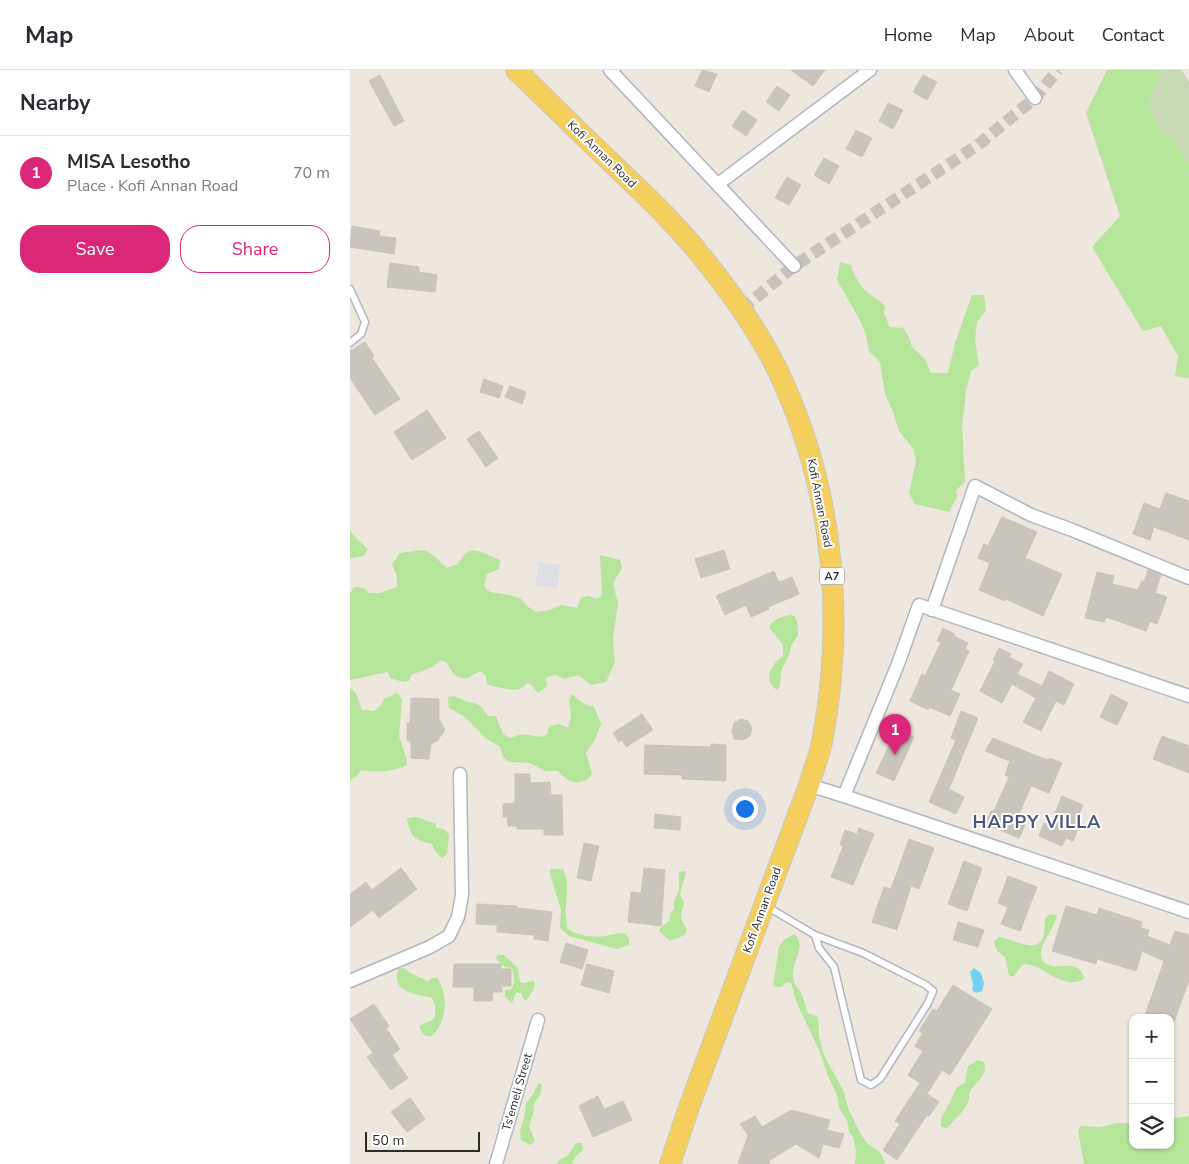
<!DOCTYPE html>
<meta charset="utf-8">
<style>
body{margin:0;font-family:"Nunito Sans",sans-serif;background:#f7f7f7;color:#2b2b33}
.controls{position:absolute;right:15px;bottom:15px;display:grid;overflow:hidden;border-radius:10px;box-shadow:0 1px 4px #0004}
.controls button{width:45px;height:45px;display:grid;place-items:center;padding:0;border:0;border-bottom:1px solid #e1e1e2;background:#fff;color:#2b2b33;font:25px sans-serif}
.scale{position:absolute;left:15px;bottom:12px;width:115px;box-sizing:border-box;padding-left:5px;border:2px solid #2c2c2c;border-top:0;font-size:14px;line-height:18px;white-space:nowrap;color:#2c2c2c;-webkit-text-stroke:4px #fff;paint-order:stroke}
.you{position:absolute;left:394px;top:738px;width:18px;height:18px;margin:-12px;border:4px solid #fff;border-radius:50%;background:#1a73e8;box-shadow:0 0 0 8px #1a73e833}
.badge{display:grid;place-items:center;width:32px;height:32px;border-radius:50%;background:#db2777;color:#fff;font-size:16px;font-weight:700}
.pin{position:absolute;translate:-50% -41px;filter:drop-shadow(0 1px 2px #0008)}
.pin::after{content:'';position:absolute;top:26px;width:18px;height:15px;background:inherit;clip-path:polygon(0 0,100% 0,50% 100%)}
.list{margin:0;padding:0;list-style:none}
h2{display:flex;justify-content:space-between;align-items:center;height:65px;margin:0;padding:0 20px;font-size:21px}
h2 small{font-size:16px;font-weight:400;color:#7c7c81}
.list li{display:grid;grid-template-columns:32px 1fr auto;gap:15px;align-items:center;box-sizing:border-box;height:75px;padding:0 20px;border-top:1px solid #e1e1e2}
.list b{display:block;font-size:19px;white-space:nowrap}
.list p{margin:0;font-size:16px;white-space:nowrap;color:#7c7c81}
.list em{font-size:16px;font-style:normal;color:#7c7c81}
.actions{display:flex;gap:10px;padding:15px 20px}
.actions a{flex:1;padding:11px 0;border:1px solid #db2777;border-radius:20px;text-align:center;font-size:18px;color:#db2777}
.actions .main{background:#db2777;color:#fff}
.icon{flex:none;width:28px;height:28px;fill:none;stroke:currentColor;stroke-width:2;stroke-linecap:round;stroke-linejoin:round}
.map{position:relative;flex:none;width:839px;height:1094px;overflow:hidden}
header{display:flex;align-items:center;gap:30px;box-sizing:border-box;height:70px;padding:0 25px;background:#fff;border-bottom:1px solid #e1e1e2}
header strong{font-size:24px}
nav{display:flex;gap:28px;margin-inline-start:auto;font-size:18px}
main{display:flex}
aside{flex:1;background:#fff}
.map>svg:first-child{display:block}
.industrial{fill:#e1dfe6}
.green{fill:#b5e59a}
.cemetery{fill:#c7d8b5}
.water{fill:#70d1f1}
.building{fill:#c9c5bd;stroke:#cac3b8}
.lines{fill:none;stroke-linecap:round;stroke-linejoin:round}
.minor-tunnel{stroke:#c7c2ba;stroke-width:12;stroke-dasharray:12 6;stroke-linecap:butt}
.service-casing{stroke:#b2b5c0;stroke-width:9}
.minor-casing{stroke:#b2b5c0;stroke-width:15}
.primary-casing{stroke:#c8c8c8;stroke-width:22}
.service{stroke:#fff;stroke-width:6}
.minor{stroke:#fff;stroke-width:12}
.primary{stroke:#f4cf5e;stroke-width:20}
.labels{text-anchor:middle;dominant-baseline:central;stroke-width:4;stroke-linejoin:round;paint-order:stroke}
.shield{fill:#fff;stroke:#6b6b6b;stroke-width:1}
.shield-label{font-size:11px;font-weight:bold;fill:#2c2c2c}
.street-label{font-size:12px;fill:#2c2c2c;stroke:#fff}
.district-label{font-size:18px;font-weight:bold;letter-spacing:1px;fill:#4b557e;stroke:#fff}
</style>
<header>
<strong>Map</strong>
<nav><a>Home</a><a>Map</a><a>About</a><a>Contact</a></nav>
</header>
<main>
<aside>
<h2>Nearby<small></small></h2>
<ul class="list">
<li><span class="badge">1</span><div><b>MISA Lesotho</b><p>Place · Kofi Annan Road</p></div><em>70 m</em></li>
</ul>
<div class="actions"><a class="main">Save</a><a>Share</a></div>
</aside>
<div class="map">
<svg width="839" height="1094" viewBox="0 0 839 1094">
<rect width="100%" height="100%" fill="#eee7de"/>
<path class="industrial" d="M188 492 210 495 208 518 186 516Z"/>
<g class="green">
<path d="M757 0H811L799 34 812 64 826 71 839 94V308L825 306 828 286 811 256 793 261 742 177 770 146 736 43Z"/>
<path d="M490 192 501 195C504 207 512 219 522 226 528 229 530 231 535 236L534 244 540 257 553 258 559 267 562 277 575 289 581 303H598L605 273 622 225H634L636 241 627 252 625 270 629 295 621 301 616 321 612 356 615 412 606 420 607 427 599 442 565 434 559 423 566 391 563 378 549 361 543 342 535 324 530 292 519 281 516 265 511 252 487 210Z"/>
<path d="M0 461 10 472 18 479 14 486 0 488Z"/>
<path d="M72 480C84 483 87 490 97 498L108 494C120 471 132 483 150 490L149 499 137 504 134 516 140 522 164 526 171 529 177 536 186 542 200 540 211 535 227 538 231 527 239 526 246 529 252 526 250 485 270 490 272 498 263 513 268 534 263 568 265 592 256 612 241 615 228 605 214 609 206 605 196 607 197 616 188 623 180 614 177 613C170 622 163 620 153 618 147 617 143 617 137 614L136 606 130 601 116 609 104 605 96 592 91 590 83 597 61 605 59 611 53 612 40 608 38 602 0 610V523L4 517 14 518 19 523H30L47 517V506L42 494 50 483Z"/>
<path d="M439 545 445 546 448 555V565L441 576 440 583 431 601 430 616 427 620C412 610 421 594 433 586V575L419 557C424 549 430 547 439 545Z"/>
<path d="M0 618 6 623 12 640 24 641 30 636 34 629 47 623 52 629 49 666 57 690V695C43 702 27 703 11 700L6 707 0 710Z"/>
<path d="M222 624C230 631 234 635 244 637L251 654 246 668 236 683 242 704C232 718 218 713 208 701H194L180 693 159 692 153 687 150 677 135 668 115 647 99 638 98 627 103 626C108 627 114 632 119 632 130 634 131 636 138 646H146L153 664 160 668 172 664 192 667 197 664 199 656 209 654 218 658 221 646 219 630Z"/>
<path d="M67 747 86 754V757L95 760 99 765 97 784 92 788 85 781 82 774C64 771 60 765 57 748Z"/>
<path d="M200 799H213C221 815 215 830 216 846 216 850 217 854 217 858 227 866 244 868 256 866 263 864 269 862 276 864L279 870V875L267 879 219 866 210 858 211 840 200 804Z"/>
<path d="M333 801 336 802 330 825 334 832 331 845 332 851 337 860 335 865 320 871 310 862 309 859 320 850V844L324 839V831L329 821V804L330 802Z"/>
<path d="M704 844 707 846C705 858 686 878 692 889 700 906 728 884 734 908L730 911C725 912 719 913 714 911 700 907 688 893 673 894L664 906H659L655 887 647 881 644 871 649 867C662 868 689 887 694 864 695 859 694 854 695 848L699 845Z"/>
<path d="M444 864C458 875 441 892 443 907 443 914 449 918 452 925 454 931 455 937 458 943L468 947 469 967 474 985 494 1022 498 1038 511 1065 518 1074 530 1082 536 1094H505L506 1080 503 1067 499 1062 497 1050 489 1038 487 1025 478 1006 469 980 446 931 441 913 437 912 431 917 423 916 429 877 434 870Z"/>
<path d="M149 885H154L168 898 170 912 173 913 184 911C187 917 180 925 176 931L174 930 171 923H166L162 933 155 927V920L161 919C166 913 164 906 162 898L155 897 147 890 146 887Z"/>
<path d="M49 898H53L62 904 78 911 82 908H87C99 925 97 952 82 966 74 967 72 963 69 956L84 949C87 940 86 935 81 927 66 925 39 921 49 898Z"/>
<path d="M628 990 634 992C639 1006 625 1011 620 1022 618 1026 620 1026 619 1030 615 1041 604 1050 597 1058L591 1057V1048L596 1040 607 1017 615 1013 618 996Z"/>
<path d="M188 1013 192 1014 190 1025 184 1034 183 1044 179 1056 185 1071 180 1075 171 1070 170 1060 174 1048 176 1033 184 1023Z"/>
<path d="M820 1046 828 1048 839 1046V1094H734L728 1061 730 1056 750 1057 768 1053H783V1075H820Z"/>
<path d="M227 1073H232L233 1080 225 1087 222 1094H207C209 1088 215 1089 219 1084 222 1080 223 1076 227 1073Z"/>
</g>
<path class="cemetery" d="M811 0H832L839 12V94L826 71 812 64 799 34Z"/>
<path class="water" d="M624 898 631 903 634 914 632 921 626 923 622 920 623 914 620 902Z"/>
<g class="building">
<path d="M352 0 367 4 359 22 345 16Z"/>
<path d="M441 0H475L463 16Z"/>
<path d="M30 5 54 51 44 56 19 11Z"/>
<path d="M573 5 587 12 577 30 563 22Z"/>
<path d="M427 16 440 25 429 41 416 32Z"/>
<path d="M538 33 553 40 543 59 529 51Z"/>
<path d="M393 40 407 50 396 66 382 56Z"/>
<path d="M506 60 522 68 512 87 496 79Z"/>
<path d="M474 88 489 96 479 114 464 105Z"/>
<path d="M437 107 451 115 439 135 425 128Z"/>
<path d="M2 156 30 161 29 166 46 168 44 184 0 177Z"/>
<path d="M40 193 69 197V202L87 205 85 222 37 217Z"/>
<path d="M15 272 24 286 22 288 50 329 25 345 0 308V281Z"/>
<path d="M134 309 153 316 149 328 130 322Z"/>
<path d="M160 316 176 322 172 334 155 327Z"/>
<path d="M77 340 96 368 62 390 44 362Z"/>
<path d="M129 361 148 388 136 397 117 369Z"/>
<path d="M816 423 839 431V470L804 457 800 470 783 464 794 433 810 439Z"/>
<path d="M652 447 687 462 675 488 712 504 693 546 656 529 655 531 629 520 640 493 628 488 634 474 638 476Z"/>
<path d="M374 480 380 499 351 508 345 489Z"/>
<path d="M798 500 811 505 805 523 817 527 807 554 800 551 796 561 756 547 754 552 735 548 747 502 764 506 762 514 788 520 792 511 794 512Z"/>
<path d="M424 501 429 512 442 507 449 524 418 537 419 539 401 547 396 535 375 545 366 526Z"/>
<path d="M593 558 605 564 604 566 618 573 615 579 619 581 601 620 610 624 600 646 579 637 578 640 560 631 572 604 575 606 591 572 587 571Z"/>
<path d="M649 578 661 584 659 587 673 594 667 604 692 616 699 601 724 614 714 635 706 631 691 661 673 652 686 628 662 614 652 633 630 621 645 591 643 590Z"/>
<path d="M761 624 778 633 767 655 750 647Z"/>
<path d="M61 628 89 629V649L95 660 87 671 81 674 79 689 61 688V671H57V653H60Z"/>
<path d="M611 641 628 648 599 719 614 727 606 744 579 732 606 670 601 668Z"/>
<path d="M292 644 303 660 276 677 272 670 269 672 263 663Z"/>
<path d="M391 649 398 651 402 658 400 666 393 670 384 669 382 661 384 653Z"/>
<path d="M547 659 564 667 544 711 526 703Z"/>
<path d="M812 666 839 676V703L803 689Z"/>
<path d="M643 668 687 686 698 690 699 688 712 693 699 723 681 716 666 751 675 755 669 768 635 754 641 741H644L659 707 655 705 660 691 635 681Z"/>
<path d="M361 674 376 675V711L332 709V705L294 704 295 675 361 677Z"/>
<path d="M165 704H180V713L200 712 201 725H212L213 765H194V759H167V756H158L157 747H153V734L165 733Z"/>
<path d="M712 726 733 735 727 749 731 751 723 771 716 768 712 776 689 766 694 753 700 755Z"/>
<path d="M305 744 331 747 330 760 304 758Z"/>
<path d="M509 758 524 764 503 815 481 807 493 777 490 774 495 760 507 764Z"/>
<path d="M559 769 584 778 569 819 561 816 547 860 522 852 534 817 541 819Z"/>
<path d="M234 773 249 776 241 811 227 808Z"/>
<path d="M614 791 632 798 617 841 598 834Z"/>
<path d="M51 798 67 819 29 848 23 840 0 857V824L16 812 22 820Z"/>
<path d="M294 798 315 800 311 856 278 852 281 822 291 823Z"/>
<path d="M658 806 687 817 670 861 651 854 658 837 648 833Z"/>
<path d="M127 834 167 836V838L202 842 198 871 184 869V865L147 862V855L126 854Z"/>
<path d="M716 836 747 845 749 838 792 852 791 858 799 860 797 866 820 875 825 861 839 865V910L824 952 820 951V948H794L814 891 792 881 786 901 747 889 746 894 702 881Z"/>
<path d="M608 852 634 860 628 877 603 870Z"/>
<path d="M216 873 238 880 232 899 210 892Z"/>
<path d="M104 894H151V899H161V916H152V922H143L142 931H124V917H103Z"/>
<path d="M237 894 264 901 259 923 231 915Z"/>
<path d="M603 915 642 939 600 1005 592 1000 577 1024 589 1032 579 1046 577 1045 547 1090 533 1080 550 1054 545 1051 570 1013 558 1005 573 981 565 976 573 963 569 961 583 939 587 941Z"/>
<path d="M24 934 39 956 36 958 50 979 42 985 58 1008 41 1020 17 987 23 983 0 949Z"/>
<path d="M248 1026 254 1039 273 1031 282 1050 243 1067 229 1036Z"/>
<path d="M60 1028 75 1049 57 1062 41 1042Z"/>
<path d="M441 1040 480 1050 477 1060 494 1064 489 1078 473 1074 469 1088 446 1074 420 1090 419 1094H388L398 1065 390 1054 405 1046 412 1057Z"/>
</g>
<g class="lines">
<path class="minor-tunnel" d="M392 239 444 196 628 75 685 28 708 0"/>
<defs>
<g id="service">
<path d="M0 219 15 252 11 264 0 273"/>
<path d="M416 836 465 865 513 883 576 915 583 921 578 933 530 1009 521 1015 511 1010 484 897 469 878 465 865"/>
</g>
<g id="minor">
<path d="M260 0 444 196"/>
<path d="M665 0 685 28"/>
<path d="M368 114 520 0"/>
<path d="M582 540 625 416 681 445 722 460 839 508"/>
<path d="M459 715 494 726 839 842"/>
<path d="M494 726 548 594 569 535 839 626"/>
<path d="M0 911 80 877 99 866 108 847 112 825 110 704"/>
<path d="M146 1094 188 950"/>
</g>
<path id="primary" d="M166 0C200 33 233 66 267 98 295 125 324 152 348 182 381 222 413 266 434 314 484 426 495 552 472 672 469 686 463 701 459 715L339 1037 320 1094"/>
</defs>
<use href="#service" class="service-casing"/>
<use href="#minor" class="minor-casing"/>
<use href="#primary" class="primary-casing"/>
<use href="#service" class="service"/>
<use href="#minor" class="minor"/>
<use href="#primary" class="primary"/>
</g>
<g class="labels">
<rect class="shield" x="469.5" y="497.5" width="25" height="17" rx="4"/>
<g class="shield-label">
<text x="482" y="506">A7</text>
</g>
<g class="street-label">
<text transform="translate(252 84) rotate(44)">Kofi Annan Road</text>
<text transform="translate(470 433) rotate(79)">Kofi Annan Road</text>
<text transform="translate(412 840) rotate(-70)">Kofi Annan Road</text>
<text transform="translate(167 1022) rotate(-74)">Ts'emeli Street</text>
</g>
<g class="district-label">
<text x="687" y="752">HAPPY VILLA</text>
</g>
</g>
</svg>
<div class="controls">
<button>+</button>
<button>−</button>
<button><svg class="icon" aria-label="layers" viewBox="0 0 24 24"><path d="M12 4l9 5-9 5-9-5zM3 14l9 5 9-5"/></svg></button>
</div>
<div class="scale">50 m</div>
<div class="you"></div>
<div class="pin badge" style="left:545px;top:685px">1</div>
</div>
</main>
